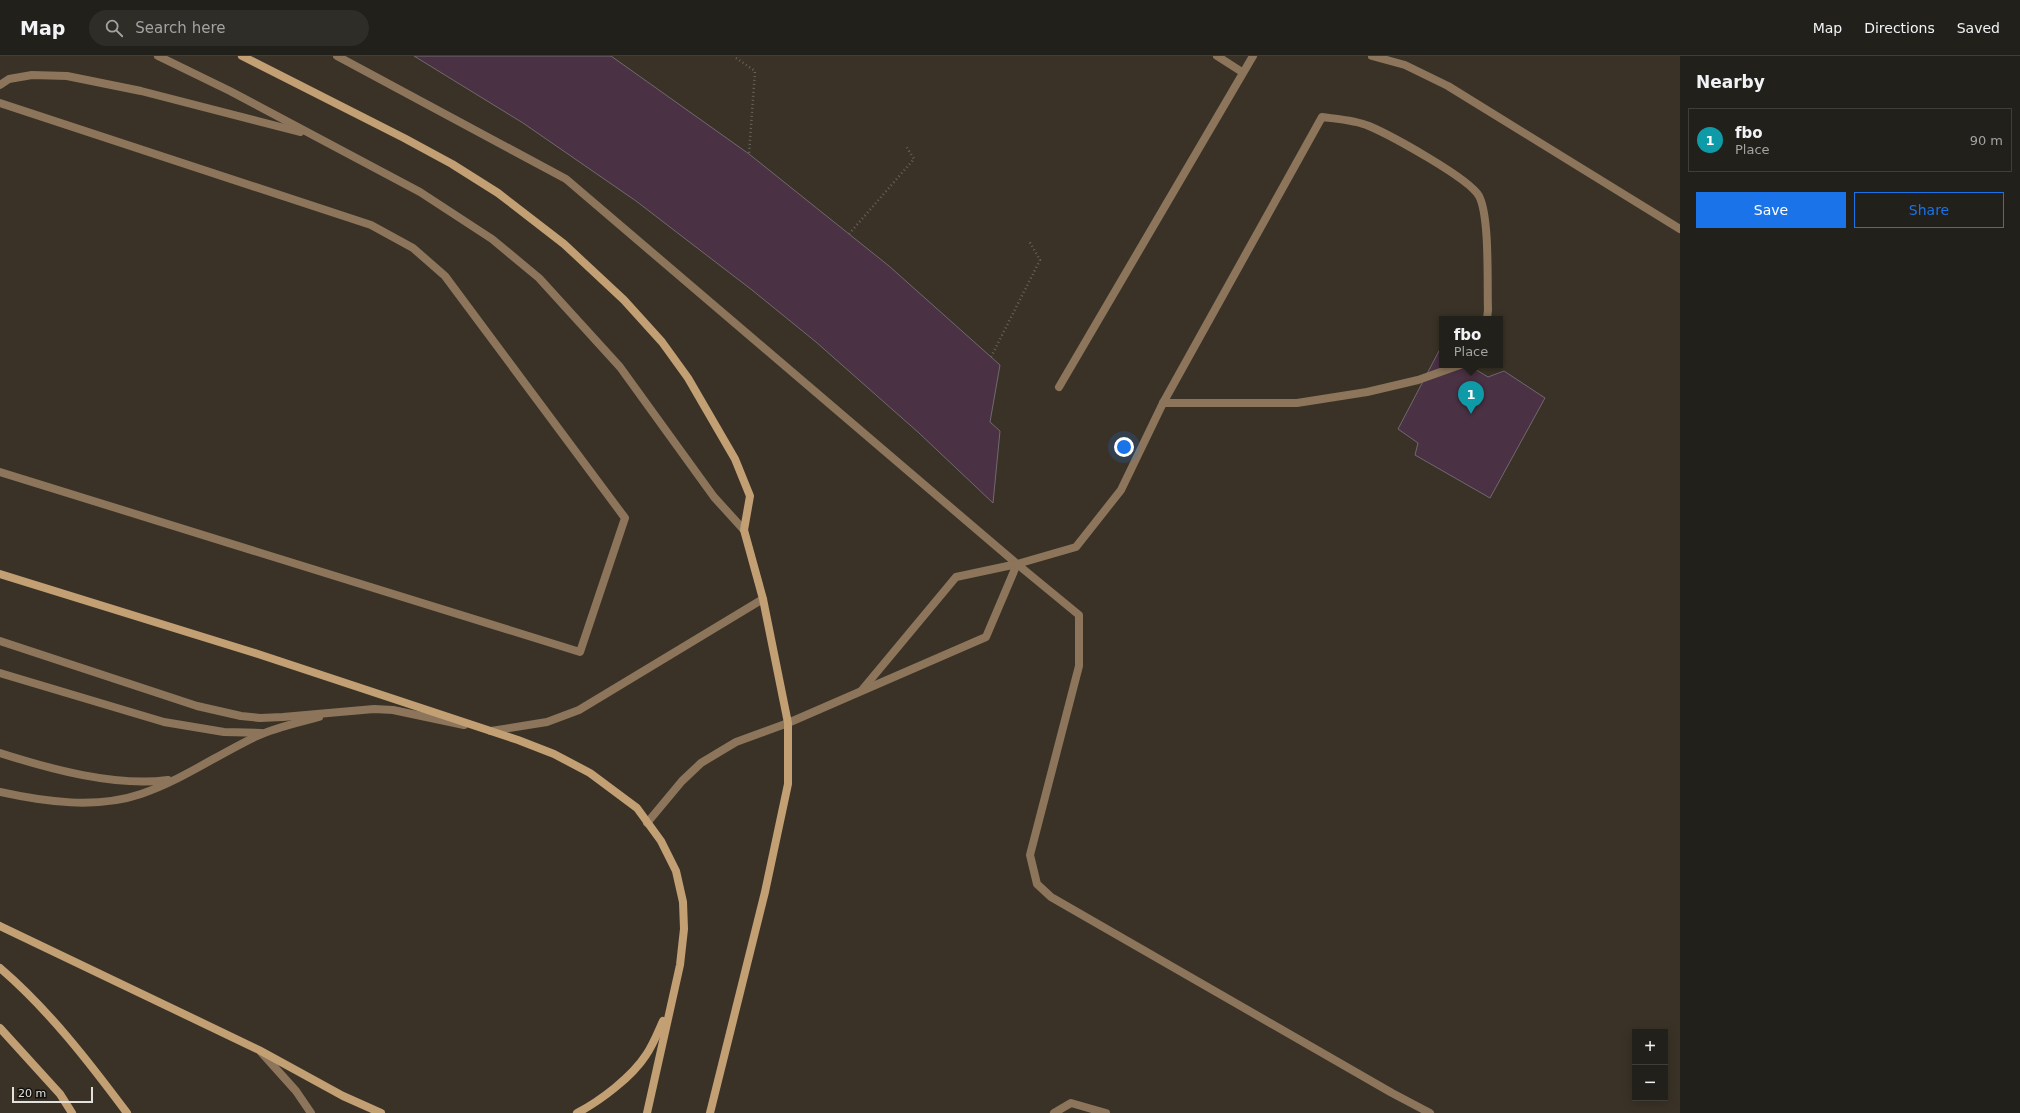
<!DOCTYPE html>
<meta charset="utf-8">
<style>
body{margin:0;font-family:"DejaVu Sans",sans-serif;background:#2e2d27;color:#f1f3f6}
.controls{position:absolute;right:12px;bottom:12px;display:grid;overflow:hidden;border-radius:0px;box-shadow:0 2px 10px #0003}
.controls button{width:36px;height:36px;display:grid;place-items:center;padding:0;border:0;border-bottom:1px solid #3f3e39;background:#22201a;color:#f1f3f6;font:20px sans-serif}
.scale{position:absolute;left:12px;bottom:10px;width:81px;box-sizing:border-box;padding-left:4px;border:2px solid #e4e1dd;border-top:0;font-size:11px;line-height:14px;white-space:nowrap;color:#e4e1dd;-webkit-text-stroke:3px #14120f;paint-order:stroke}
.you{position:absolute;left:1124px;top:391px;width:14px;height:14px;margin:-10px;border:3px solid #fff;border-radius:50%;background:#1a73e8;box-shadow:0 0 0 6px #1a73e833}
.badge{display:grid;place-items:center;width:26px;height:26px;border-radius:50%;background:#1a73e8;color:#fff;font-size:13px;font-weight:700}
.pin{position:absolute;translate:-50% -33px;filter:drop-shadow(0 1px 2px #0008)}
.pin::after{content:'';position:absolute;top:21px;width:14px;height:12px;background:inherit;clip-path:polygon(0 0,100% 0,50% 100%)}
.popup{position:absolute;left:1439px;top:260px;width:64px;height:52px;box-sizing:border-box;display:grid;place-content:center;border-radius:0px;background:#22201a;filter:drop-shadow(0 1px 3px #0005);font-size:13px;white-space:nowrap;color:#a2a3a2}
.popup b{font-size:15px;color:#f1f3f6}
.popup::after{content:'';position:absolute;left:50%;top:100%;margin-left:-8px;border:8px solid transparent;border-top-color:#22201a}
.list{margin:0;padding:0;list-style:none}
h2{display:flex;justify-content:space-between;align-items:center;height:52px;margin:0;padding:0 16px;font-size:17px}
h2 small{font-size:13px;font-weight:400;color:#a2a3a2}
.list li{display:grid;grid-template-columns:26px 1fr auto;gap:12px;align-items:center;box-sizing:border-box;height:64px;margin:0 8px 8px;padding:0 8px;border:1px solid #3f3e39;border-radius:0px}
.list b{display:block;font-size:15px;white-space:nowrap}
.list p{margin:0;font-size:13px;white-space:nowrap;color:#a2a3a2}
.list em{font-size:13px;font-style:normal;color:#a2a3a2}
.actions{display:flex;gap:8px;padding:12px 16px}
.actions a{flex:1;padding:9px 0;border:1px solid #1a73e8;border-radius:0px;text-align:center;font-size:14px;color:#1a73e8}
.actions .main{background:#1a73e8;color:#fff}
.icon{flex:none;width:22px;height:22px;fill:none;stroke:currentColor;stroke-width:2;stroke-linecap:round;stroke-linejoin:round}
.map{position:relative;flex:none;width:1680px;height:1057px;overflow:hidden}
header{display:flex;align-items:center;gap:24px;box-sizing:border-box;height:56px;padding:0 20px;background:#22201a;border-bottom:1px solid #3f3e39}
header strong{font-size:19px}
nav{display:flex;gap:22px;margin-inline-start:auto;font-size:14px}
.search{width:280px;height:36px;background:#2e2d27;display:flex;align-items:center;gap:10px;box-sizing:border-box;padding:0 14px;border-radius:22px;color:#a2a3a2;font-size:15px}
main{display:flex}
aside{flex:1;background:#22201a}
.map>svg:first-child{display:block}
.built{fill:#3a3226;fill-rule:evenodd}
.building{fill:#4a3143;stroke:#71696f}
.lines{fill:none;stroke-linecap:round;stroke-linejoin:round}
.path{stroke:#67635c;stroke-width:2.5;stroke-dasharray:1 3;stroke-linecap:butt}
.service{stroke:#8c755a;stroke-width:8}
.secondary{stroke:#c39f74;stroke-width:8}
</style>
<header>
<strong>Map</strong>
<div class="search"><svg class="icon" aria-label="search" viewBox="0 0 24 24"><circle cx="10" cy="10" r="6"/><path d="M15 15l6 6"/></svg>Search here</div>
<nav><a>Map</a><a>Directions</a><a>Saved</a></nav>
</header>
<main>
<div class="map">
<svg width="1680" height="1057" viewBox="0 0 1680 1057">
<rect width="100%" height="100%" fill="#2e2a22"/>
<path class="built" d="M0 0H1680V1057H0ZM1442 263H1500V309H1442ZM1635 976H1665V1042H1635Z"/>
<g class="building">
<path d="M414 0H611L749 98 889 210 1000 309 990 366 1000 375 993 447 919 377 816 286 752 234 636 145 523 67Z"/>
<path d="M1440 293 1442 294V309H1468L1488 321 1504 315 1545 342 1490 442 1415 399 1418 387 1398 373Z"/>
</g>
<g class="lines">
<g class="path">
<path d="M736 2 755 15 749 98"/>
<path d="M849 178 914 103 906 90"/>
<path d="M991 301 1040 204 1029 185"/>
</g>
<g class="service">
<path d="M158 0 230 35 420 136 492 183 539 222 620 311 714 441 744 474"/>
<path d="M337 0 566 123 1017 508"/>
<path d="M1217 0 1242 16"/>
<path d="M1372 0 1405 9 1448 30 1680 173"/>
<path d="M0 29 9 23 32 19 67 20 141 35 300 76"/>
<path d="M0 47 371 169 413 192 445 220 625 462 580 596 0 416"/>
<path d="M1059 331 1253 0"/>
<path d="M1163 347H1297L1367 336 1418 324 1460 309"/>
<path d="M0 585 197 650 241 660 260 662 283 661 374 653 393 654 464 669"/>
<path d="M0 617 164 666 224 676 261 677"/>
<path d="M862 634 956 521 1017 508"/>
<path d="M491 675 547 666 579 654 763 543"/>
<path d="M0 697C50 713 115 731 168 724"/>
<path d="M0 736C45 746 97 753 141 738 182 724 217 699 255 681 276 671 297 667 319 661"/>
<path d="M647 767 682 725 701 707 736 686 788 667 986 581 1017 508"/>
<path d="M261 996 296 1035 311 1057"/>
<path d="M1054 1057 1071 1047 1106 1057"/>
<path d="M1430 1057 1392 1037 1051 841 1037 828 1030 799 1079 610V559L1017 508 1076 491 1121 434 1163 347 1322 61C1337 63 1355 64 1369 70 1390 79 1469 122 1479 140 1490 161 1487 228 1488 254L1487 263"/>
</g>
<g class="secondary">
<path d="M242 0 404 82 452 108 498 137 564 188 624 244 662 286 688 322 735 403 750 440 744 474 763 543 788 667V728L765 836 710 1057"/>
<path d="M0 518 258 598 518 684 554 698 590 717 637 752 661 785 676 815 683 846 684 873 680 909 647 1057"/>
<path d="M0 870 259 994 343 1040 381 1057"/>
<path d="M0 912C48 953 89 1006 127 1057"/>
<path d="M0 972 60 1038 72 1057"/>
<path d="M577 1057C600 1045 632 1021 646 999 653 989 658 976 663 965"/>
</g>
</g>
</svg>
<div class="controls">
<button>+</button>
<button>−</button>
</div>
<div class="scale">20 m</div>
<div class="you"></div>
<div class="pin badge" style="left:1471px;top:358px;background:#0f9aa8">1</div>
<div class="popup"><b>fbo</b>Place</div>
</div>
<aside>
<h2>Nearby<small></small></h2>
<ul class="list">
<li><span class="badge" style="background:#0f9aa8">1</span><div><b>fbo</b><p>Place</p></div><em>90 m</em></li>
</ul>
<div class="actions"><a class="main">Save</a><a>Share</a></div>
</aside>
</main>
